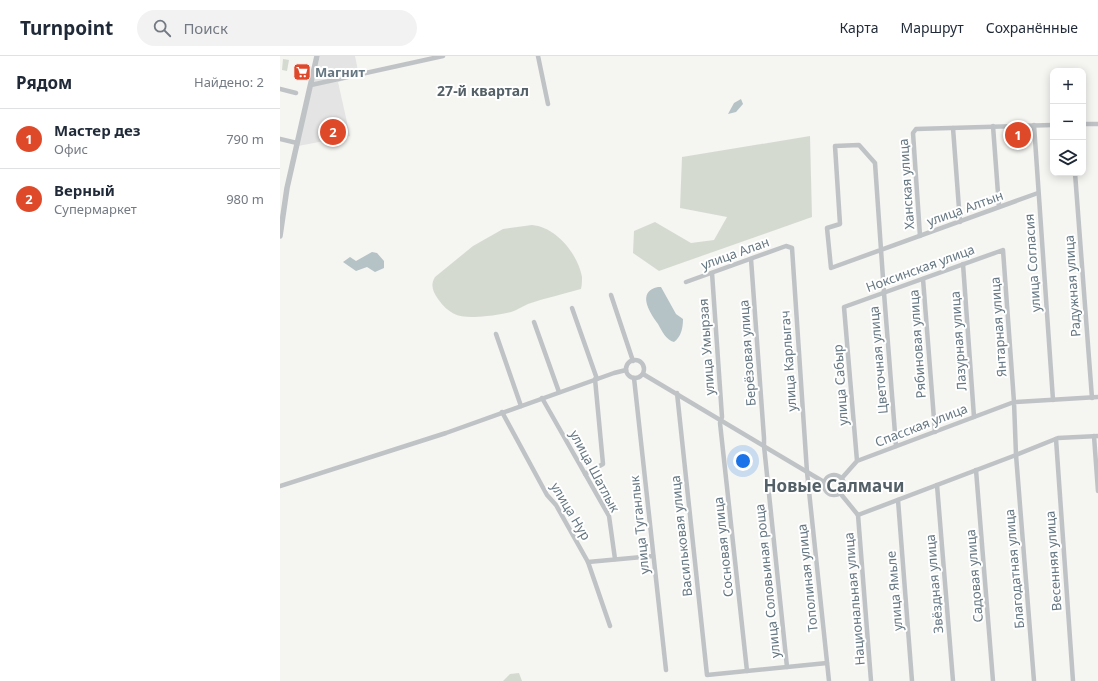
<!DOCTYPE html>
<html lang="ru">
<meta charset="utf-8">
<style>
body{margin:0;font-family:"Noto Sans",sans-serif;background:#f2f2f3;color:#1f2937}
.controls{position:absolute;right:12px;top:12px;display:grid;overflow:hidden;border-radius:8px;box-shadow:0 2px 10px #0003}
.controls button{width:36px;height:36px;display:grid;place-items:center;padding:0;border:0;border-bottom:1px solid #e0e1e3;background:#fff;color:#1f2937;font:20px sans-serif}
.you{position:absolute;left:463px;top:405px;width:14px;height:14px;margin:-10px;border:3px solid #fff;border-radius:50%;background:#1a73e8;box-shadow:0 0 0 6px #1a73e833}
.badge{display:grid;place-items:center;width:26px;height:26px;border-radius:50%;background:#de492a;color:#fff;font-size:13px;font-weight:700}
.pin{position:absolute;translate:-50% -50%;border:2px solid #fff;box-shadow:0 1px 4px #0006}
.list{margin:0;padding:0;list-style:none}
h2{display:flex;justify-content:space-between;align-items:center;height:52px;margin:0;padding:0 16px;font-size:17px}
h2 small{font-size:13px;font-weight:400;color:#747a83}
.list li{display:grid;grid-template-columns:26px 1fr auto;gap:12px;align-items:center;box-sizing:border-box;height:60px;padding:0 16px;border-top:1px solid #e0e1e3}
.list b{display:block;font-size:15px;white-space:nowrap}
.list p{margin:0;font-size:13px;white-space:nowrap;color:#747a83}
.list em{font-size:13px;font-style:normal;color:#747a83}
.icon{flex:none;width:22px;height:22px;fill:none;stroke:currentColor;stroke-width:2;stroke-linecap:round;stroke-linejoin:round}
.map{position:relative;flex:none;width:818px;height:625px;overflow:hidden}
header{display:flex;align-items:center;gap:24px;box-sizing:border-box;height:56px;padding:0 20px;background:#fff;border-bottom:1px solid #e0e1e3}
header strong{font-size:19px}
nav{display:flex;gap:22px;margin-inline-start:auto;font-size:14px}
.search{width:280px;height:36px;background:#f2f2f3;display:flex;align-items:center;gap:10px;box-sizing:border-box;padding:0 14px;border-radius:22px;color:#747a83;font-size:15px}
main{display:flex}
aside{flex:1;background:#fff}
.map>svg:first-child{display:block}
.built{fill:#e3e4e3}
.green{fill:#d5dad1}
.water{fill:#b5c2c6}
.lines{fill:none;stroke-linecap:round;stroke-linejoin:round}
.minor{stroke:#bfc3c6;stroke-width:4.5}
.tertiary{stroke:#bfc3c6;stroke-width:5.5}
.labels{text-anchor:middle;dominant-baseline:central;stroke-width:4;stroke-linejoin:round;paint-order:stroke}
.poi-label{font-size:13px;font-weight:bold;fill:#657782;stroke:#fff;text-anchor:start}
.street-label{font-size:13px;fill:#657782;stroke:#fff}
.neighbourhood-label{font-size:14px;font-weight:bold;fill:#536067;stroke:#fff}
.district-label{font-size:17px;font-weight:bold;fill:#536067;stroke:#fff}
</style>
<header>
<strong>Turnpoint</strong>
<div class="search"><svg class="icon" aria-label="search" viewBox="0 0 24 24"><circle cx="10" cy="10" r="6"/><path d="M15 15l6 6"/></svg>Поиск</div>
<nav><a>Карта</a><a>Маршрут</a><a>Сохранённые</a></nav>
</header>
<main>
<aside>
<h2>Рядом<small>Найдено: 2</small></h2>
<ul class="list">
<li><span class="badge">1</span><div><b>Мастер дез</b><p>Офис</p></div><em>790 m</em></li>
<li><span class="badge">2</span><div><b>Верный</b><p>Супермаркет</p></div><em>980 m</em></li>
</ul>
</aside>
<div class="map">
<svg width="818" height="625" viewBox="0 0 818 625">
<rect width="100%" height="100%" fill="#f5f5f2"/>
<path class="built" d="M40 0H75L79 20 58 26 70 80 18 90Z"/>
<g class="green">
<path d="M3 3 9 4 7 15 2 14Z"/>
<path d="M530 80 532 161 379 215 353 197 354 175 375 166 411 187 434 184 447 161 400 152 402 101Z"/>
<path d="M252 169C276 171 298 198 302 221 302 225 302 229 301 233 284 238 265 242 248 248 243 250 239 253 234 255 225 258 216 259 207 260 185 262 172 263 158 243 153 236 150 229 155 221L193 190 223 173Z"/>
<path d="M239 617 242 625H223L230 618Z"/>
</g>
<g class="water">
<path d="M461 43 463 48 456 56 448 58 454 47Z"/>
<path d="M92 196 97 197 104 205V212L95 216 87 211 76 215 63 206 70 201 76 205Z"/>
<path d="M378 231H381L396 258 403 263C403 272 401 281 394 286 386 284 382 275 378 268 370 257 356 236 378 231Z"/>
</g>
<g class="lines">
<g class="minor">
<path d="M258 0 268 48"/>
<path d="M31 29 163 0"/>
<path d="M0 33 16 37"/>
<path d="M803 68H818"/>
<path d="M754 69 773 344"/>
<path d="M713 70 719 151"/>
<path d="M673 72 680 166"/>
<path d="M0 83 17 87"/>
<path d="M795 117 812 342"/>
<path d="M640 180 633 77 636 73 773 69"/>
<path d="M471 203 484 382V390L507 611"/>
<path d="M683 208 694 361"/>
<path d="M432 217 442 361 440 367 467 615"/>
<path d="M643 223 655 376"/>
<path d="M406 226 506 190 512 192 527 416 549 625"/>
<path d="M331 239 353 305"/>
<path d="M292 252 317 323"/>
<path d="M254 266 279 336"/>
<path d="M216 278 241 350"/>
<circle cx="355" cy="313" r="9"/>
<path d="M363 318 544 426"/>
<path d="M354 322 386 614"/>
<path d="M397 337 427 619 547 607"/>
<path d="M818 341 734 346 736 399 778 382 818 380"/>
<path d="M262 342 329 460 335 503"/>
<path d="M222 356 267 439 276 449 308 506 330 570"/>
<path d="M814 380 818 435"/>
<path d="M776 383 793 625"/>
<path d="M616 390 604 237 595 107 579 89 555 90 560 168 547 172 551 212 758 137"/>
<path d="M696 414 713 625"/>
<path d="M305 418 323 408 315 323"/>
<circle cx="554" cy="429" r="10"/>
<path d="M562 422 577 405 734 346 723 194 564 251 577 405"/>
<path d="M657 429 673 625"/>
<path d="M0 430 166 377 334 317 346 314"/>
<path d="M560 437 578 459"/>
<path d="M618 444 632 625"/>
<path d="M578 459 736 399 754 625"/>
<path d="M578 459 591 625"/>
<path d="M308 506 373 500"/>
</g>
<path class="tertiary" d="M0 180 7 132 37 0"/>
</g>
<defs>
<symbol id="supermarket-square" viewBox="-11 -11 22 22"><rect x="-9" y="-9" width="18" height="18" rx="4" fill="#de492a" stroke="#fff"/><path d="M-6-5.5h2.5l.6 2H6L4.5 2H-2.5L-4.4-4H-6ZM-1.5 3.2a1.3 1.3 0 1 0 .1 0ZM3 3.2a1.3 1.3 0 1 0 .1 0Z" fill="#fff"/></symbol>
</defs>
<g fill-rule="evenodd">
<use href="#supermarket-square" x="12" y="6" width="20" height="20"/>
</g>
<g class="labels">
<g class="poi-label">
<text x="35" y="16">Магнит</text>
</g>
<g class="street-label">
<text transform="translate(626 128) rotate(-94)">Ханская улица</text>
<text transform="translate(685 152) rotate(-20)">улица Алтын</text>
<text transform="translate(455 197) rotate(-20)">улица Алан</text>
<text transform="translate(752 207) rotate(-94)">улица Согласия</text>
<text transform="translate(640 212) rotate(-20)">Ноксинская улица</text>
<text transform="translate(792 230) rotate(-94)">Радужная улица</text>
<text transform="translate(718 271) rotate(-94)">Янтарная улица</text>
<text transform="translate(678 285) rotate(-94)">Лазурная улица</text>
<text transform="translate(637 288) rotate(-94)">Рябиновая улица</text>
<text transform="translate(426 291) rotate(-94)">улица Умырзая</text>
<text transform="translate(467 297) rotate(-94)">Берёзовая улица</text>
<text transform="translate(598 304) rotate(-95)">Цветочная улица</text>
<text transform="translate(508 305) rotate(-94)">улица Карлыгач</text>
<text transform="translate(560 329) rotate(-94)">улица Сабыр</text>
<text transform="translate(641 369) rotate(-21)">Спасская улица</text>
<text transform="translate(315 415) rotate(62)">улица Шатлык</text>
<text transform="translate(291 455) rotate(59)">улица Нур</text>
<text transform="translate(359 469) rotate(-96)">улица Туганлык</text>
<text transform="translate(401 480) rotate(-96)">Васильковая улица</text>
<text transform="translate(443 491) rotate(-96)">Сосновая улица</text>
<text transform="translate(773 505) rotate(-94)">Весенняя улица</text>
<text transform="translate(734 513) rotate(-95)">Благодатная улица</text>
<text transform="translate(694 520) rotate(-95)">Садовая улица</text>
<text transform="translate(527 522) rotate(-96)">Тополиная улица</text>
<text transform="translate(487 525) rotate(-96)">улица Соловьиная роща</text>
<text transform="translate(654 528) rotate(-95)">Звёздная улица</text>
<text transform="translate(614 535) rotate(-95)">улица Ямьле</text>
<text transform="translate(574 543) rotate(-95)">Национальная улица</text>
</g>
<g class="neighbourhood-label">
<text x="203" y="34">27-й квартал</text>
</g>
<g class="district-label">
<text x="554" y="429">Новые Салмачи</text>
</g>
</g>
</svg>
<div class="controls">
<button>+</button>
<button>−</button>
<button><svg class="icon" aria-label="layers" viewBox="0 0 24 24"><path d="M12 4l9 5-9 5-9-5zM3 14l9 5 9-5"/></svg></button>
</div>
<div class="you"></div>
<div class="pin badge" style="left:738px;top:79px">1</div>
<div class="pin badge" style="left:53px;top:76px">2</div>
</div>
</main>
